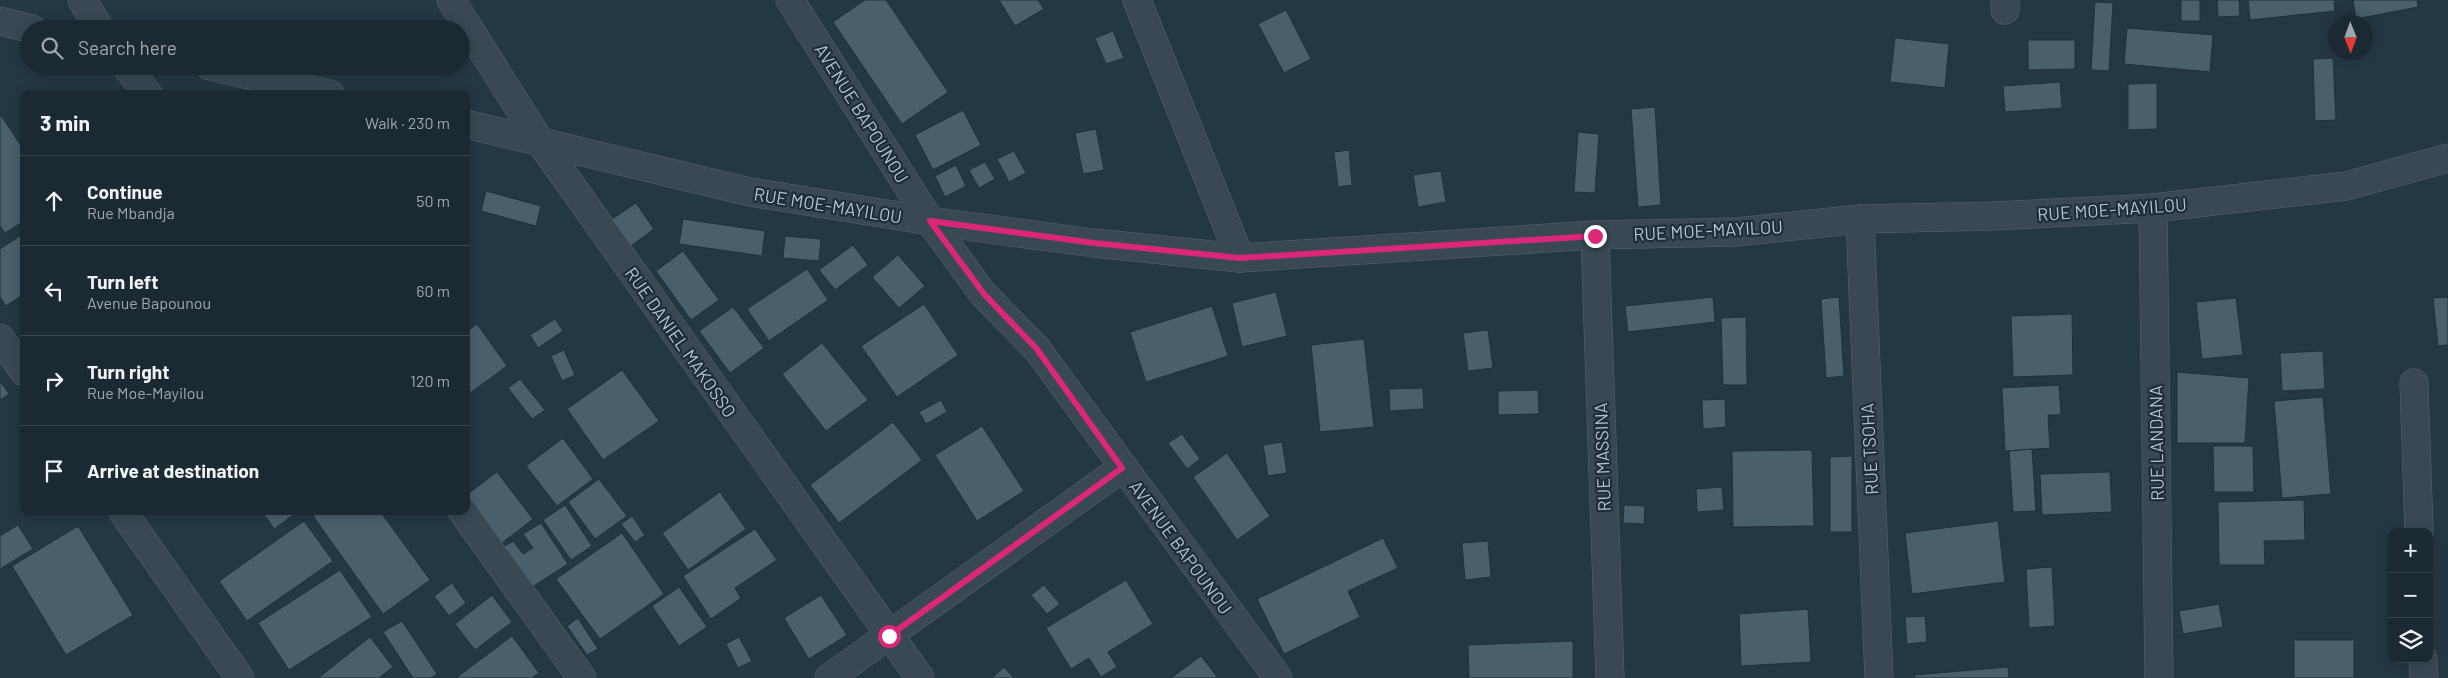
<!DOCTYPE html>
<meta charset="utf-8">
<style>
body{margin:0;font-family:Barlow,sans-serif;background:#28363e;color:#f1f3f6}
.controls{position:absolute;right:15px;bottom:15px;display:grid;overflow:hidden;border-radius:10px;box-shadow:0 2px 12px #0003}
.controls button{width:45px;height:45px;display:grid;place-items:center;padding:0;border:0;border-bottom:1px solid #39464d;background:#1b2a32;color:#f1f3f6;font:25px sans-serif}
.compass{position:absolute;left:2328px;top:15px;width:45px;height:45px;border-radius:50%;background:#1b2a32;box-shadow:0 2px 12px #0003;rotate:179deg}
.stop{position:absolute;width:15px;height:15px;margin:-11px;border:4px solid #db2777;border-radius:50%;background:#fff}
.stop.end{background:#db2777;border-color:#fff;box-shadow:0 1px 5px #0008}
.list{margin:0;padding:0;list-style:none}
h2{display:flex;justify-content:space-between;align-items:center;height:65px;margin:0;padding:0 20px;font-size:21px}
h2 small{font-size:16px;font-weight:400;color:#a0a7ac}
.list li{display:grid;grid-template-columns:32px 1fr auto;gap:15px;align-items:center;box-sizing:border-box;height:90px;padding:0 20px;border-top:1px solid #39464d}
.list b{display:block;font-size:19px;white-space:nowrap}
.list p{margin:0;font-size:16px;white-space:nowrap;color:#a0a7ac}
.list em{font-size:16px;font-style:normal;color:#a0a7ac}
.icon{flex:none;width:28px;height:28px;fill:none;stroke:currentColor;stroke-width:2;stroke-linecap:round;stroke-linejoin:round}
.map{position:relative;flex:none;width:2448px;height:678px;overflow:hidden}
.search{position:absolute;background:#1b2a32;box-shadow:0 2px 12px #0003;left:20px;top:20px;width:450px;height:55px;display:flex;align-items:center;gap:12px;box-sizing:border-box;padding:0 18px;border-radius:28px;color:#a0a7ac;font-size:19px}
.panel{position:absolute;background:#1b2a32;box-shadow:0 2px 12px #0003;left:20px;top:90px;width:450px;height:425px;border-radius:10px}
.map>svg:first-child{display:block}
.building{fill:#49606c;stroke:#1f303a}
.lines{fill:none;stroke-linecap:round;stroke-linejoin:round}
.minor-casing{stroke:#566670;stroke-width:29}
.minor{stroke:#384953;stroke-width:28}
.route{stroke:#db2777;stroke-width:6}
.labels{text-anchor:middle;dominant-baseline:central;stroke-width:4.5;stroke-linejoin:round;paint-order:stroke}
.street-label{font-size:18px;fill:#b5c3cd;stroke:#1d2e38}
</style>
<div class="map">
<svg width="2448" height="678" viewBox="0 0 2448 678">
<rect width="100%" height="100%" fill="#243843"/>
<g class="building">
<path d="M865 0H886L948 92 902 124 833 22Z"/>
<path d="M999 0H1038L1044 9 1015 26Z"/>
<rect x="2181" y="0" width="19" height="21"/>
<path d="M2217 0H2239L2240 16 2218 17Z"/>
<path d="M2248 0H2334L2335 11 2250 20Z"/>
<path d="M2353 0H2417L2418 7 2356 19Z"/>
<path d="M2095 2 2113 3 2109 71 2091 70Z"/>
<path d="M1286 10 1311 59 1284 73 1258 24Z"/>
<path d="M2127 28 2213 35 2210 72 2124 64Z"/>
<path d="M1113 31 1124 58 1106 64 1095 38Z"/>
<path d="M1895 38 1949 44 1945 88 1890 82Z"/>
<path d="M2028 40H2075V69L2028 70Z"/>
<path d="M2333 58 2336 120 2315 121 2313 59Z"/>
<path d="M2060 82 2062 108 2005 112 2003 86Z"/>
<path d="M2157 83V129L2128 130V84Z"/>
<path d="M1655 107 1661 205 1638 207 1631 109Z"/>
<path d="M963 110 981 145 933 170 915 135Z"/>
<path d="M0 114 24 150V221L5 233 0 226Z"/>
<path d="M1096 129 1104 170 1083 174 1075 133Z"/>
<path d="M1578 132 1599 134 1595 193 1574 192Z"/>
<path d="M1349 150 1352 185 1338 187 1334 152Z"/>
<path d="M1014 151 1026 173 1009 182 997 159Z"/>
<path d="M985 162 995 179 979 188 969 170Z"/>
<path d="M956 165 966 186 945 197 935 176Z"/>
<path d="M1441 171 1446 202 1418 207 1413 175Z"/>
<path d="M486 191 541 206 536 226 481 211Z"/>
<path d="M636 203 654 229 628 248 609 221Z"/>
<path d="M683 219 765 231 762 256 679 244Z"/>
<path d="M24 233V294L6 306 0 297V249Z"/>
<path d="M785 236 821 239 819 261 783 258Z"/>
<path d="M853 245 868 265 835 290 819 270Z"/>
<path d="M683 251 719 300 691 320 656 271Z"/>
<path d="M898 255 925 286 899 308 872 277Z"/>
<path d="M807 269 828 300 769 341 747 309Z"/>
<path d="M1276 292 1287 336 1242 347 1232 303Z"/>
<path d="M1713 297 1715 322 1628 332 1625 306Z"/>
<path d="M1839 297 1844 376 1826 378 1821 299Z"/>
<path d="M2448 297V345L2438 346 2433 298Z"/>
<path d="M2236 298 2243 355 2202 359 2196 302Z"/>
<path d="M924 304 958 355 897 397 861 346Z"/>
<path d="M1212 306 1228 356 1146 382 1130 332Z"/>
<path d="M733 307 764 348 730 373 699 331Z"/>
<path d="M2072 314 2073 375 2013 377 2011 316Z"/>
<path d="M1746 317 1747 385H1723L1721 318Z"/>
<path d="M555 319 563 331 538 348 530 335Z"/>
<path d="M477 324 507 366 466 396V332Z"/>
<path d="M1488 330 1493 368 1468 371 1463 333Z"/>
<path d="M1364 339 1374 427 1320 432 1311 345Z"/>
<path d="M822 343 868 400 826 431 782 374Z"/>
<path d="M564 350 575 375 562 381 551 356Z"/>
<path d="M2323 351 2325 389 2282 391 2280 353Z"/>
<path d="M622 370 659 421 603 460 567 409Z"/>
<path d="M2177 372 2249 378 2245 443H2177Z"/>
<path d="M520 379 545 410 532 419 508 388Z"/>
<path d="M0 381 9 394 0 400Z"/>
<path d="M2059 385 2061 415H2048L2050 448 2005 451 2002 388Z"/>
<path d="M1423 388 1424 409 1390 411 1389 389Z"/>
<path d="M1538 390 1539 414 1498 415V391Z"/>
<path d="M2323 397 2331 494 2282 498 2274 401Z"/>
<path d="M1725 399 1726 427 1703 429 1702 400Z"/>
<path d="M941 400 947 412 926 424 919 412Z"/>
<path d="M893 422 922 460 839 523 810 485Z"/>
<path d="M982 426 1024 491 977 521 935 455Z"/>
<path d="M1182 434 1200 459 1187 469 1168 443Z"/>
<path d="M563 438 593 479 557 506 526 466Z"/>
<path d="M1282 442 1287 473 1268 476 1263 445Z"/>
<path d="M2213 446H2253L2254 492H2214Z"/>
<path d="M2032 449 2036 511 2013 512 2009 451Z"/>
<path d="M1812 450 1814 526 1733 527 1732 451Z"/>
<path d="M1227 453 1270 516 1237 540 1193 477Z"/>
<path d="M1852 456V532H1830V457Z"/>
<path d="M497 472 533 519 502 543 466 497V495Z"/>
<path d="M2110 472 2112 512 2042 515 2040 474Z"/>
<path d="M599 479 627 516 595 539 568 502Z"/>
<path d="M1722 487 1724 510 1697 512 1696 489Z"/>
<path d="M720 492 746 529 688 570 662 533Z"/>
<path d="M2304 500 2305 540 2264 541 2265 565H2219L2218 502Z"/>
<path d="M565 505 592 546 571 560 543 520Z"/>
<path d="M1624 505 1645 506 1644 524 1623 523Z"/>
<path d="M262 511H299L274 529Z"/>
<path d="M320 511H380L430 580 383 614 313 516Z"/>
<path d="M632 516 645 535 635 542 621 524Z"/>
<path d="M304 521 333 561 247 621 219 581Z"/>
<path d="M1998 521 2005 582 1912 594 1905 533Z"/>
<path d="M541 523 568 564 529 589 502 548 513 541 523 554 533 548 523 534Z"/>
<path d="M18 525 33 549 0 569V536Z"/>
<path d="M78 526 133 615 66 655 12 566Z"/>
<path d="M755 529 777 560 735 588 741 598 711 619 683 576Z"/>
<path d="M622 533 664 594 600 639 556 579Z"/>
<path d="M1383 538 1398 568 1348 591 1360 617 1284 654 1257 599Z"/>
<path d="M1488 541 1491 577 1465 580 1462 543Z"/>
<path d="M2052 567 2055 626 2029 628 2026 569Z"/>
<path d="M340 570 372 617 289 670 258 623Z"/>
<path d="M1126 580 1153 624 1108 652 1117 667 1101 677 1089 658 1071 669 1046 628Z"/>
<path d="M452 583 466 603 449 616 434 596Z"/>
<path d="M1044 585 1060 604 1047 614 1031 595Z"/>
<path d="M679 587 707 627 679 646 652 606Z"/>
<path d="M492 595 512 622 475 650 455 624Z"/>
<path d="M821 595 847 635 809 659 784 618Z"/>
<path d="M2219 604 2223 627 2183 634 2179 611Z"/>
<path d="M1808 609 1811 662 1741 666 1739 614Z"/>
<path d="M1925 616 1927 642 1907 644 1905 617Z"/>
<path d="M578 618 598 649 587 655 567 626Z"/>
<path d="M402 621 437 674 431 678H413L383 632Z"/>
<path d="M512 636 539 673 532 678H456Z"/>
<path d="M370 637 393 667 379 678H318Z"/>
<path d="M739 637 752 661 738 668 726 644Z"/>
<rect x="2294" y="640" width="60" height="38"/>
<path d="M1573 641V678H1469L1468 645Z"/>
<path d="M1201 656 1218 678H1171Z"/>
<path d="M1004 667 1014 678H992Z"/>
<path d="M2008 667 2009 678H1915L1914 675Z"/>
</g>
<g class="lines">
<defs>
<g id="minor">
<path d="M82 0 100 29"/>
<path d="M451 0 539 140 920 678"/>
<path d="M790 0 930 221 983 294 1037 349 1278 678"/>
<path d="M1137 0 1240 258"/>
<path d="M2005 0V10"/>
<path d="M0 21 32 29"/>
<path d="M126 66 148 94"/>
<path d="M210 66 330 94"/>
<path d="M466 124 750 192 930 221 1094 243 1240 258 1595 235 1737 232 1860 219 1994 216 2153 208 2346 186 2448 158"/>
<path d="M2153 208 2159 678"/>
<path d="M1860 219 1879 678"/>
<path d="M1595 235 1610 678"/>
<path d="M0 338 24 372"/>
<path d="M2414 383 2419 532"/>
<path d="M122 511 240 678"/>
<path d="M462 511 582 678"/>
<path d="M2423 659 2424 678"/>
<path d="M829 678 1122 468"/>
</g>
</defs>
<use href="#minor" class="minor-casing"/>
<use href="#minor" class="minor"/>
</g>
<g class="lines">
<path class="route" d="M889 636 1122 468 1036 348 984 294 930 221 1094 243 1240 258 1595 236"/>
</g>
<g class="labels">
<g class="street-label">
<text transform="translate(862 113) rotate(58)">AVENUE BAPOUNOU</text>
<text transform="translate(828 205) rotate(9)">RUE MOE-MAYILOU</text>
<text transform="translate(2112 209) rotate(-4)">RUE MOE-MAYILOU</text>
<text transform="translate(1708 230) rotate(-3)">RUE MOE-MAYILOU</text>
<text transform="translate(681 342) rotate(55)">RUE DANIEL MAKOSSO</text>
<text transform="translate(2156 443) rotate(-91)">RUE LANDANA</text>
<text transform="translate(1869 449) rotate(-93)">RUE TSOHA</text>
<text transform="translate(1602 457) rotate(-92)">RUE MASSINA</text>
<text transform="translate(1181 547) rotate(54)">AVENUE BAPOUNOU</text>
</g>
</g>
</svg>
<div class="controls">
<button>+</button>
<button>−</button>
<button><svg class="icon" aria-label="layers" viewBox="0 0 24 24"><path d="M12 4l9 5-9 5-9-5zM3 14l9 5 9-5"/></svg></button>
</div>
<svg class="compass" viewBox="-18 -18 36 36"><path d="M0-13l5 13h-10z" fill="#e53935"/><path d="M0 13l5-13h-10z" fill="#a0a7ac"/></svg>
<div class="stop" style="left:889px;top:636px"></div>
<div class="stop end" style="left:1595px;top:236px"></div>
<div class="search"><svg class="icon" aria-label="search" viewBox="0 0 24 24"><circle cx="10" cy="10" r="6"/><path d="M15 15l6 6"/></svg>Search here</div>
<section class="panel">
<h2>3 min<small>Walk · 230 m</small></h2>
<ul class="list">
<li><svg class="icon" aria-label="ahead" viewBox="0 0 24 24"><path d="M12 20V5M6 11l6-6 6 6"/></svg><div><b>Continue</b><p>Rue Mbandja</p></div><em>50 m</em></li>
<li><svg class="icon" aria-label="left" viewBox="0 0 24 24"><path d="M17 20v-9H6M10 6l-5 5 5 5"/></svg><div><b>Turn left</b><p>Avenue Bapounou</p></div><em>60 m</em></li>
<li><svg class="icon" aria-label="right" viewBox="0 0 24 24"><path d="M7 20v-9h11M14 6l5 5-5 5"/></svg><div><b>Turn right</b><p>Rue Moe-Mayilou</p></div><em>120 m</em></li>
<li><svg class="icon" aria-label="arrive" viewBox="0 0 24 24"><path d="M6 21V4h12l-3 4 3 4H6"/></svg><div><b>Arrive at destination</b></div></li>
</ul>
</section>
</div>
